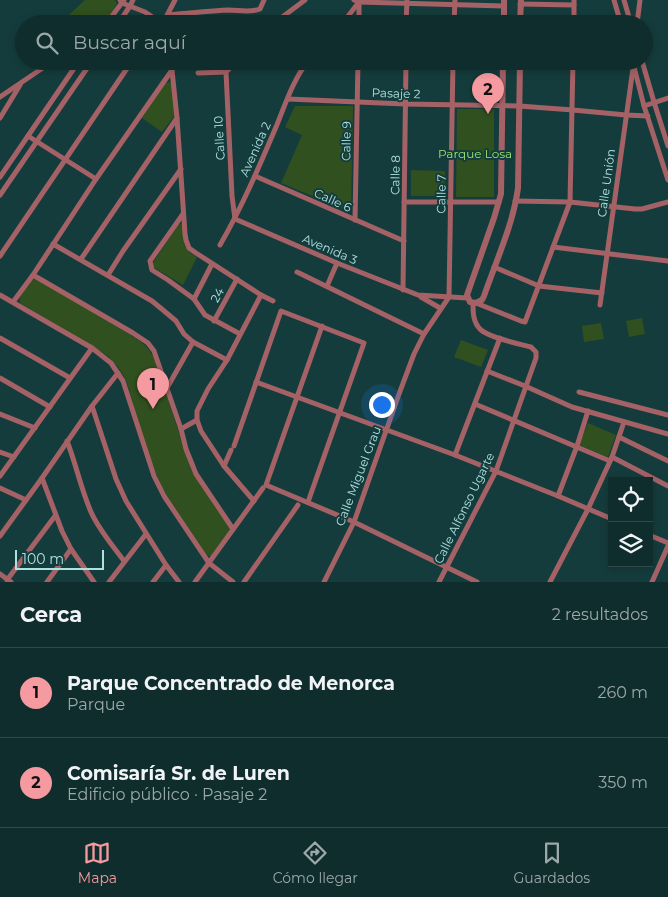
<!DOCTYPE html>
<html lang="es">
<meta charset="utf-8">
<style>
body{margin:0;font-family:Montserrat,sans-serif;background:#193535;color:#f1f3f6}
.controls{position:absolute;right:15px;bottom:15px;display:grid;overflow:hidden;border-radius:0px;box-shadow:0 2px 8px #0003}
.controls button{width:45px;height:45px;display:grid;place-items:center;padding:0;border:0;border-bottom:1px solid #304949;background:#102d2d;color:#f1f3f6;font:25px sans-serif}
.scale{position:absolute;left:15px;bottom:12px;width:89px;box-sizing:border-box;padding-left:5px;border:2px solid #ade2e2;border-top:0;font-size:14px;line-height:18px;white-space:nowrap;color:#ade2e2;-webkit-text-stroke:4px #153c3c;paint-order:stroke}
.you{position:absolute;left:381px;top:404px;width:18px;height:18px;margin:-12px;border:4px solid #fff;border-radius:50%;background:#1a73e8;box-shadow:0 0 0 8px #1a73e833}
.badge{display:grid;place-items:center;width:32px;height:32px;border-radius:50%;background:#f49aa0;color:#111;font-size:16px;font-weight:700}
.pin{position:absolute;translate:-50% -41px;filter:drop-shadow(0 1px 2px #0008)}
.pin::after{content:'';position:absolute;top:26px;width:18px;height:15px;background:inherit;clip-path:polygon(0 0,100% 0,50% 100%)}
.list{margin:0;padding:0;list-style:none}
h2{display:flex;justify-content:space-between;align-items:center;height:65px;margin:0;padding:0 20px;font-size:21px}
h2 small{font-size:16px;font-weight:400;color:#9ca8aa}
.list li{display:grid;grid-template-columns:32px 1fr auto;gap:15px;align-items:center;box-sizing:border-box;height:90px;padding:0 20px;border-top:1px solid #304949}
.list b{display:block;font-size:19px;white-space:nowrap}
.list p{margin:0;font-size:16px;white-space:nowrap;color:#9ca8aa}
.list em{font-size:16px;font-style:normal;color:#9ca8aa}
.icon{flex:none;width:28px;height:28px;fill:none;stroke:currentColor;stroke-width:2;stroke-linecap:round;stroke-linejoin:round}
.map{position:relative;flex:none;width:668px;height:582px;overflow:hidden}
.search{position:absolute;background:#102d2d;box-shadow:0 2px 8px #0003;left:15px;right:15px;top:15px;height:55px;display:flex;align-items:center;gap:12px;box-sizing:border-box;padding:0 18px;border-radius:28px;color:#9ca8aa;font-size:19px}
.sheet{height:245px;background:#102d2d}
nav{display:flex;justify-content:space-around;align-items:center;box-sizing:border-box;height:70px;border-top:1px solid #304949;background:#102d2d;font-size:14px;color:#9ca8aa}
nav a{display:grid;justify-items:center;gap:2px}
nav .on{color:#f49aa0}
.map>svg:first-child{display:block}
.green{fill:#30501f}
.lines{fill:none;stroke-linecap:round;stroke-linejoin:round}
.minor{stroke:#a56266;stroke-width:5}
.tertiary{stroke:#a56266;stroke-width:6}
.labels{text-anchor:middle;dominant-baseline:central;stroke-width:4;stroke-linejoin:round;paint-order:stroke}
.street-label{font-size:12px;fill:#ade2e2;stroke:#153c3c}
.park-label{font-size:12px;fill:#9ae674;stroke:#153c3c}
</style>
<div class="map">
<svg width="668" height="582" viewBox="0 0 668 582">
<rect width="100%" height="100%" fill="#153c3c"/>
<g class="green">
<path d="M85 0H115L117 4 104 24H66L70 14Z"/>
<path d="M170 82 173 85 175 115 162 132 142 118 164 83Z"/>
<path d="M295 106H353L351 212 281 183 302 135 285 127Z"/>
<path d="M457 109H494V197H456Z"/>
<path d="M411 170 445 171V196H411Z"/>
<path d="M179 224H181C189 240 177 245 197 257L183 285 153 267 152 264Z"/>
<path d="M35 279 40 281 136 338 146 346 154 357 191 469 230 528 229 531 211 556H209L206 554 162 488 148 453 126 380 118 367 108 356 98 350 20 303C17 295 27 287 31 280Z"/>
<path d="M642 318 645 334 629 337 626 321Z"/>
<path d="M601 323 604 339 584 342 582 326Z"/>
<path d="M461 340 488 350 481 367 454 357Z"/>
<path d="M588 423 616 435 608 457 579 445Z"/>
</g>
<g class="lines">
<g class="minor">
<path d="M120 0 122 3 145 12 163 24"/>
<path d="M354 0 359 2 504 6"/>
<path d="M614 0 621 24"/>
<path d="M624 0 631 24"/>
<path d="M520 4 574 5"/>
<path d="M168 15C188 13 208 11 228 10 239 10 250 13 260 9L264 0"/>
<path d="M163 23 175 0"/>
<path d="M106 24 124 0"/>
<path d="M118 24 130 6 133 0"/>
<path d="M273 24 305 0"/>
<path d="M342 24 359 2"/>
<path d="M359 24V2"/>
<path d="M406 24 407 0"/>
<path d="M454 24 455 0"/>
<path d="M574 24V0"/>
<path d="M637 24 640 0"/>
<path d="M171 61 177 118 185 234 186 240 189 248 196 253 261 295 273 301"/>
<path d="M237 61 226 72 232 196 235 219 337 263 418 295 467 298"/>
<path d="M642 61 654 102 668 146"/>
<path d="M634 67 644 106 668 180"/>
<path d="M198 73 226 72"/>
<path d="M0 97 53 61"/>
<path d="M288 99 405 104 519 106 573 110 626 115 648 116"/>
<path d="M644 106 668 98"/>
<path d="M0 118 20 85"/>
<path d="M28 136 96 179"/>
<path d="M255 176 404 241"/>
<path d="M0 177 79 61"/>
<path d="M0 195 92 61"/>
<path d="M515 201 570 202 635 209H642L668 202"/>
<path d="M404 202H499"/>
<path d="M183 214 150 261 152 270 168 280 194 299 205 315 240 334"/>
<path d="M355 220 358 61"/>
<path d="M53 244 152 301 163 310 176 321 184 334 193 342 227 360"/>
<path d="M220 245C242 207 259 167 276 127 285 105 293 80 308 61"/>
<path d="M553 247 668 261"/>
<path d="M0 256 132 61"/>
<path d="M81 259 177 118"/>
<path d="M494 267 539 286 602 293"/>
<path d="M297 272 424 334"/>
<path d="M33 275 133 333 148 343 154 351 181 429 186 449 196 474 233 529"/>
<path d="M108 275 123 251 181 169"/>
<path d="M327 286 337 263"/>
<path d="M403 290 406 61"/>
<path d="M0 295 92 348 111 363 123 381 154 476 164 496 209 563 233 582"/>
<path d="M421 297 440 308"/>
<path d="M449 297 453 61"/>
<path d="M194 299 212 264"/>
<path d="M13 302 33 275 96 179 172 70"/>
<path d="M476 303 521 321 525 322 570 202 573 61"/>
<path d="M600 305 634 61"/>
<path d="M214 321 237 279"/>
<path d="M322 326 266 485 354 522 477 582"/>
<path d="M0 338 70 378"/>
<path d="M487 371 525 386 572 407 668 434"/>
<path d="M0 378 50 407"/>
<path d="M256 382 455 455 558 496 612 519"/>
<path d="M167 388 193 342"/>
<path d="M579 392 668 415"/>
<path d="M475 404 610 461"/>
<path d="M92 406 116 479 126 501 166 565 179 582"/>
<path d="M0 414 35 428"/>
<path d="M181 429 197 420"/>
<path d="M619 437 668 461"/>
<path d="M67 441C76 464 81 489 91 512 99 530 113 546 124 561"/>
<path d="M234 446 281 311 364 343 308 502"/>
<path d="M0 452 14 457"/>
<path d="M455 455 500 338"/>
<path d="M612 457 668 486"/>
<path d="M224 466 231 450"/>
<path d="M0 476 92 348"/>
<path d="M42 478 62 531 71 549 94 582"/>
<path d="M0 488 26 500"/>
<path d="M558 496 577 446 588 411"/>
<path d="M254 501 224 466 201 431 197 420V411L208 389 227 360 261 295"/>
<path d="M649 535 668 543"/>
<path d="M0 536 42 478 92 406 118 373"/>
<path d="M0 574 11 582"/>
<path d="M7 580 55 516"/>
<path d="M47 582 71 549"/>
<path d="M109 582 146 534"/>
<path d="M153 582 166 565"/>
<path d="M195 582 263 488"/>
<path d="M244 582 298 505"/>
<path d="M324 582 354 522 399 394 414 354 424 334 449 297"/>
<path d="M439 582 496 471 536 358V352L531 347C519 344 487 337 480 329 473 322 473 312 473 303"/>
<path d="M550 582 588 509 612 457 624 422"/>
<path d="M652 582 668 546"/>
</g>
<g class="tertiary">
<path d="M504 24V0"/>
<path d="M520 24 521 0"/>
<path d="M503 61 501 194 494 218 467 295 470 302 476 303 482 300 484 296C496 261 513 225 518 188L520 61"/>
</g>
</g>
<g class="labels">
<g class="street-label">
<text transform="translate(396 93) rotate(2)">Pasaje 2</text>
<text transform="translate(219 138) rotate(-93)">Calle 10</text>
<text transform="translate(346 141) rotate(-89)">Calle 9</text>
<text transform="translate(255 149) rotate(-66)">Avenida 2</text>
<text transform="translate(395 175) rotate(-89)">Calle 8</text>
<text transform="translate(606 183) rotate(-82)">Calle Unión</text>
<text transform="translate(441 194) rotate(-89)">Calle 7</text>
<text transform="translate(333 200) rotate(24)">Calle 6</text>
<text transform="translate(330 249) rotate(23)">Avenida 3</text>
<text transform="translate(217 295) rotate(-62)">24</text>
<text transform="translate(358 476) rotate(-69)">Calle Miguel Grau</text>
<text transform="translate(464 508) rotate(-64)">Calle Alfonso Ugarte</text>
</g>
<g class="park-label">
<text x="475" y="153">Parque Losa</text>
</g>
</g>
</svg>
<div class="controls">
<button><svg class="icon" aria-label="locate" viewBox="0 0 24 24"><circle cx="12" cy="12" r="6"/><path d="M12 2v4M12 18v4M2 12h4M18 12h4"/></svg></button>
<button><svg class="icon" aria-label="layers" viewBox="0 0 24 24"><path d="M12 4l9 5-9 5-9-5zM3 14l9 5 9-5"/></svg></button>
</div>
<div class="scale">100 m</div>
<div class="you"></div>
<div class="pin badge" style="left:153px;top:409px">1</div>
<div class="pin badge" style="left:488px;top:114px">2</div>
<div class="search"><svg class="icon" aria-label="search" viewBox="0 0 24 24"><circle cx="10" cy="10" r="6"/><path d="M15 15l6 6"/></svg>Buscar aquí</div>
</div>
<section class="sheet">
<h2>Cerca<small>2 resultados</small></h2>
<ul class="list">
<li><span class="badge">1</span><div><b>Parque Concentrado de Menorca</b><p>Parque</p></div><em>260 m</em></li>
<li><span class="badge">2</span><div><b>Comisaría Sr. de Luren</b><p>Edificio público · Pasaje 2</p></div><em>350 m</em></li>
</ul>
</section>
<nav>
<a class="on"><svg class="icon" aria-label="map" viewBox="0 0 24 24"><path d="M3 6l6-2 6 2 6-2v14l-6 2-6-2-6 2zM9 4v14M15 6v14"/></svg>Mapa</a>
<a><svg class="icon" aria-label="directions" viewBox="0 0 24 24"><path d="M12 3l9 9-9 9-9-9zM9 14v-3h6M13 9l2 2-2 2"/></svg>Cómo llegar</a>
<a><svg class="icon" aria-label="saved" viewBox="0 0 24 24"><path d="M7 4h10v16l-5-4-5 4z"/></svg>Guardados</a>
</nav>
